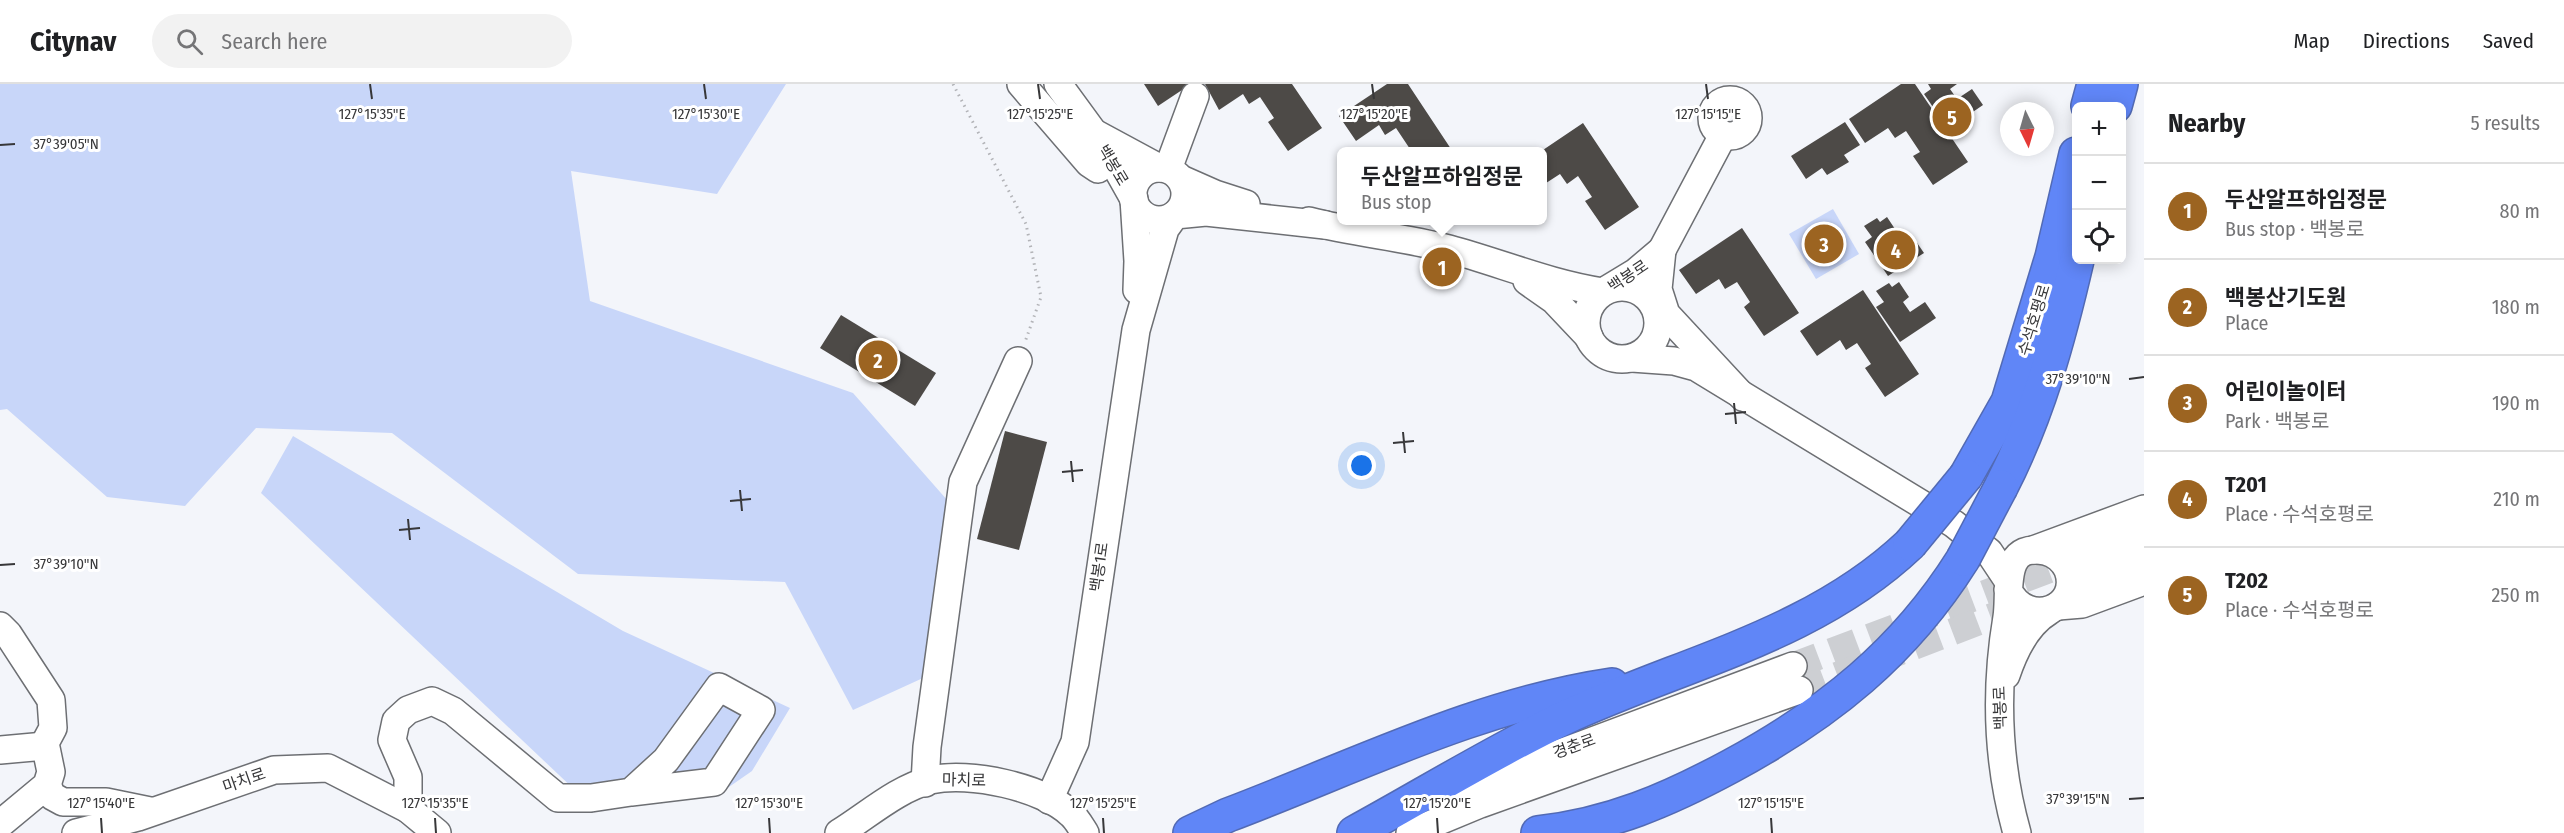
<!DOCTYPE html>
<meta charset="utf-8">
<style>
body{margin:0;font-family:"Fira Sans Condensed","Noto Sans KR",sans-serif;background:#f2f2f2;color:#202124}
.controls{position:absolute;right:18px;top:18px;display:grid;overflow:hidden;border-radius:9px;box-shadow:0 3px 15px #0003}
.controls button{width:54px;height:54px;display:grid;place-items:center;padding:0;border:0;border-bottom:2px solid #e0e0e0;background:#fff;color:#202124;font:30px sans-serif}
.compass{position:absolute;left:2000px;top:18px;width:54px;height:54px;border-radius:50%;background:#fff;box-shadow:0 3px 15px #0003;rotate:175deg}
.you{position:absolute;left:1362px;top:382px;width:21px;height:21px;margin:-15px;border:4px solid #fff;border-radius:50%;background:#1a73e8;box-shadow:0 0 0 9px #1a73e833}
.badge{display:grid;place-items:center;width:39px;height:39px;border-radius:50%;background:#9c6421;color:#fff;font-size:20px;font-weight:700}
.pin{position:absolute;translate:-50% -50%;border:3px solid #fff;box-shadow:0 2px 6px #0006}
.popup{position:absolute;left:1337px;top:63px;width:210px;height:78px;box-sizing:border-box;display:grid;place-content:center;border-radius:9px;background:#fff;filter:drop-shadow(0 2px 4px #0005);font-size:20px;white-space:nowrap;color:#757577}
.popup b{font-size:22px;color:#202124}
.popup::after{content:'';position:absolute;left:50%;top:100%;margin-left:-12px;border:12px solid transparent;border-top-color:#fff}
.list{margin:0;padding:0;list-style:none}
h2{display:flex;justify-content:space-between;align-items:center;height:78px;margin:0;padding:0 24px;font-size:26px}
h2 small{font-size:20px;font-weight:400;color:#757577}
.list li{display:grid;grid-template-columns:39px 1fr auto;gap:18px;align-items:center;box-sizing:border-box;height:96px;padding:0 24px;border-top:2px solid #e0e0e0}
.list b{display:block;font-size:22px;white-space:nowrap}
.list p{margin:0;font-size:20px;white-space:nowrap;color:#757577}
.list em{font-size:20px;font-style:normal;color:#757577}
.icon{flex:none;width:33px;height:33px;fill:none;stroke:currentColor;stroke-width:2;stroke-linecap:round;stroke-linejoin:round}
.map{position:relative;flex:none;width:2144px;height:749px;overflow:hidden}
header{display:flex;align-items:center;gap:36px;box-sizing:border-box;height:84px;padding:0 30px;background:#fff;border-bottom:2px solid #e0e0e0}
header strong{font-size:28px}
nav{display:flex;gap:33px;margin-inline-start:auto;font-size:21px}
.search{width:420px;height:54px;background:#f2f2f2;display:flex;align-items:center;gap:15px;box-sizing:border-box;padding:0 21px;border-radius:33px;color:#757577;font-size:22px}
main{display:flex}
aside{flex:1;background:#fff}
.map>svg:first-child{display:block}
.green{fill:#c8d6f9}
.building{fill:#4d4a47}
.lines{fill:none;stroke-linecap:round;stroke-linejoin:round}
.minor-tunnel{stroke:#cdcfd3;stroke-width:27;stroke-dasharray:27 14;stroke-linecap:butt}
.minor-casing{stroke:#6d6f73;stroke-width:30}
.highway-casing{stroke:#526ab4;stroke-width:36}
.path{stroke:#b2b3b7;stroke-width:3;stroke-dasharray:1.5 4.5;stroke-linecap:butt}
.minor{stroke:#fff;stroke-width:27}
.highway{stroke:#6086f7;stroke-width:33}
.highway-bridge-casing{stroke:#526ab4;stroke-width:36;stroke-linecap:butt}
.highway-bridge{stroke:#6086f7;stroke-width:33}
.ticks{fill:none;stroke:#373739;stroke-width:2}
.labels{text-anchor:middle;dominant-baseline:central;stroke-width:6;stroke-linejoin:round;paint-order:stroke}
.street-label{font-size:16px;fill:#373739;stroke:#fff}
.ticks-label{font-size:15px;text-anchor:middle;fill:#373739;stroke:#fff;stroke-width:6;stroke-linejoin:round;paint-order:stroke}
</style>
<header>
<strong>Citynav</strong>
<div class="search"><svg class="icon" aria-label="search" viewBox="0 0 24 24"><circle cx="10" cy="10" r="6"/><path d="M15 15l6 6"/></svg>Search here</div>
<nav><a>Map</a><a>Directions</a><a>Saved</a></nav>
</header>
<main>
<div class="map">
<svg width="2144" height="749" viewBox="0 0 2144 749">
<rect width="100%" height="100%" fill="#f3f5fa"/>
<g class="green">
<path d="M0 0H786L717 110 571 87 590 217 853 309 948 417 923 594 853 626 785 498 578 490 392 349 256 344 185 422 107 413 7 325 0 326Z"/>
<path d="M1833 125 1859 170 1816 195 1789 150Z"/>
<path d="M293 352 623 547 790 624 752 687 716 712 590 727 578 709 261 409Z"/>
</g>
<g class="building">
<path d="M1144 0H1191L1158 22Z"/>
<path d="M1205 0H1292L1322 44 1288 67 1268 38 1274 34 1260 13 1249 20 1243 10 1219 26Z"/>
<path d="M1387 0H1408L1453 68H1406L1410 65 1396 44 1385 51 1379 41 1356 57 1339 32Z"/>
<path d="M1901 0H1915L1968 78 1933 101 1913 72 1920 68 1906 47 1895 54 1888 44 1865 59 1849 35Z"/>
<path d="M1928 0H1957L1950 5 1957 15 1972 5 1983 21 1948 45 1924 10 1931 5Z"/>
<path d="M1845 38 1860 61 1844 71 1849 78 1827 91 1822 84 1806 95 1791 72Z"/>
<path d="M1583 39 1639 123 1605 146 1585 117 1592 113 1578 92 1567 100 1560 90 1543 101V68H1540Z"/>
<path d="M1887 133 1897 148 1891 152 1898 163 1913 153 1924 169 1888 192 1865 158 1872 153 1864 142 1877 134 1880 138Z"/>
<path d="M1742 144 1799 229 1764 252 1744 223 1750 218 1737 198 1725 205 1719 195 1696 210 1679 186Z"/>
<path d="M1899 198 1909 213 1903 218 1910 228 1925 218 1936 234 1900 258 1876 223 1884 218 1876 207 1889 199 1892 203Z"/>
<path d="M1863 206 1919 290 1885 313 1865 284 1871 280 1857 259 1846 266 1840 256 1817 272 1800 247Z"/>
<path d="M841 231 936 289 915 322 820 264Z"/>
<path d="M1005 347 1047 358 1019 466 977 455Z"/>
</g>
<g class="lines">
<g class="minor-tunnel">
<path d="M1793 582 2077 475"/>
<path d="M1799 606 2028 519"/>
</g>
<defs>
<g id="minor">
<path d="M1021 0 1089 79 1098 85 1110 76"/>
<path d="M1058 0 1107 67 1134 115 1138 177 1137 206"/>
<circle cx="1730" cy="34" r="18"/>
<path d="M1096 50 1159 84"/>
<circle cx="1159" cy="110" r="26"/>
<path d="M1168 85 1195 12"/>
<path d="M1181 95 1215 110 1246 120"/>
<path d="M1309 137C1355 149 1403 153 1449 165 1501 179 1550 200 1603 208L1636 188 1662 166 1658 205 1666 230 1743 313"/>
<path d="M1662 166 1723 51"/>
<path d="M1527 197 1554 216 1589 253"/>
<circle cx="1622" cy="239" r="36"/>
<path d="M1632 274 1674 277 1696 283 1954 440 1989 468 2007 495"/>
<path d="M2033 466 2144 425"/>
<path d="M2077 475 2144 451"/>
<path d="M2087 497 2144 475"/>
<path d="M2008 506C2028 546 2082 524 2068 486 2064 477 2055 469 2045 467 2000 458 2011 508 2007 533 1995 605 1997 678 2017 749"/>
<path d="M2058 522 2082 520 2144 497"/>
<path d="M0 542 8 550 51 616 53 644 45 659 51 688 47 701 0 740"/>
<path d="M2006 591C2014 567 2027 540 2049 527"/>
<path d="M0 666 45 662"/>
<path d="M925 699 927 663 963 398 1018 277"/>
<path d="M47 701 52 712 63 718H106L150 727"/>
<path d="M1443 713 1793 582"/>
<path d="M1049 716 1075 658 1136 246 1165 145 1175 131 1206 128 1325 141"/>
<path d="M408 725V693L392 656 396 637 408 626 432 617 453 627 558 714H591L631 708 666 676 719 603 761 626 714 698 631 708"/>
<path d="M76 749 138 733 274 686 328 684 408 725 437 749"/>
<path d="M839 749C868 731 898 704 931 696 969 687 1043 703 1071 730 1077 735 1081 743 1085 749"/>
<path d="M1410 749 1480 720 1799 606"/>
</g>
<g id="highway">
<path d="M2088 22 2094 0"/>
<path d="M2115 22 2121 0"/>
<path d="M1966 392 2008 318 2052 173 2076 70"/>
<path d="M2001 403C2038 331 2059 254 2077 176"/>
<path d="M1190 749 1228 731C1355 683 1477 621 1612 601"/>
<path d="M1354 749C1422 712 1493 668 1562 635 1681 579 1812 553 1910 460"/>
<path d="M1538 749C1610 741 1668 716 1731 682 1827 630 1904 569 1963 475"/>
</g>
</defs>
<use href="#minor" class="minor-casing"/>
<use href="#highway" class="highway-casing"/>
<path class="path" d="M953 0 1026 140 1041 213 1025 258"/>
<use href="#minor" class="minor"/>
<use href="#highway" class="highway"/>
<defs>
<g id="highway-bridge">
<path d="M1910 460 1966 392"/>
<path d="M1963 475 2001 403"/>
</g>
</defs>
<use href="#highway-bridge" class="highway-bridge-casing"/>
<use href="#highway-bridge" class="highway-bridge"/>
</g>
<path class="ticks" d="M370 0 372 15M704 0 706 15M1038 0 1040 15M1372 0 1374 15M1706 0 1708 15M0 61 15 60M2129 295 2144 293M1734 319 1736 340M1725 330 1746 328M1403 348 1405 369M1393 359 1414 357M1071 377 1073 398M1062 388 1083 386M740 406 742 427M730 417 751 415M408 435 410 456M399 446 420 444M0 481 15 480M2129 715 2144 714M101 734 102 749M435 734 436 749M769 734 770 749M1103 734 1104 749M1437 734 1438 749M1771 734 1772 749"/>
<g class="labels">
<g class="street-label">
<text transform="translate(1113 81) rotate(59)">백봉로</text>
<text transform="translate(1628 192) rotate(-34)">백봉로</text>
<text transform="translate(2034 236) rotate(-73)">수석호평로</text>
<text transform="translate(1099 483) rotate(-82)">백봉1로</text>
<text transform="translate(2000 624) rotate(-92)">백봉로</text>
<text transform="translate(1574 662) rotate(-20)">경춘로</text>
<text transform="translate(244 696) rotate(-19)">마치로</text>
<text transform="translate(964 696) rotate(1)">마치로</text>
</g>
</g>
<g class="ticks-label">
<text x="372" y="35">127°15'35"E</text>
<text x="706" y="35">127°15'30"E</text>
<text x="1040" y="35">127°15'25"E</text>
<text x="1374" y="35">127°15'20"E</text>
<text x="1708" y="35">127°15'15"E</text>
<text x="66" y="65">37°39'05"N</text>
<text x="2078" y="300">37°39'10"N</text>
<text x="66" y="485">37°39'10"N</text>
<text x="2078" y="720">37°39'15"N</text>
<text x="101" y="724">127°15'40"E</text>
<text x="435" y="724">127°15'35"E</text>
<text x="769" y="724">127°15'30"E</text>
<text x="1103" y="724">127°15'25"E</text>
<text x="1437" y="724">127°15'20"E</text>
<text x="1771" y="724">127°15'15"E</text>
</g>
</svg>
<div class="controls">
<button>+</button>
<button>−</button>
<button><svg class="icon" aria-label="locate" viewBox="0 0 24 24"><circle cx="12" cy="12" r="6"/><path d="M12 2v4M12 18v4M2 12h4M18 12h4"/></svg></button>
</div>
<svg class="compass" viewBox="-18 -18 36 36"><path d="M0-13l5 13h-10z" fill="#e53935"/><path d="M0 13l5-13h-10z" fill="#757577"/></svg>
<div class="you"></div>
<div class="pin badge" style="left:1442px;top:183px">1</div>
<div class="popup"><b>두산알프하임정문</b>Bus stop</div>
<div class="pin badge" style="left:878px;top:276px">2</div>
<div class="pin badge" style="left:1824px;top:160px">3</div>
<div class="pin badge" style="left:1896px;top:166px">4</div>
<div class="pin badge" style="left:1952px;top:33px">5</div>
</div>
<aside>
<h2>Nearby<small>5 results</small></h2>
<ul class="list">
<li><span class="badge">1</span><div><b>두산알프하임정문</b><p>Bus stop · 백봉로</p></div><em>80 m</em></li>
<li><span class="badge">2</span><div><b>백봉산기도원</b><p>Place</p></div><em>180 m</em></li>
<li><span class="badge">3</span><div><b>어린이놀이터</b><p>Park · 백봉로</p></div><em>190 m</em></li>
<li><span class="badge">4</span><div><b>T201</b><p>Place · 수석호평로</p></div><em>210 m</em></li>
<li><span class="badge">5</span><div><b>T202</b><p>Place · 수석호평로</p></div><em>250 m</em></li>
</ul>
</aside>
</main>
